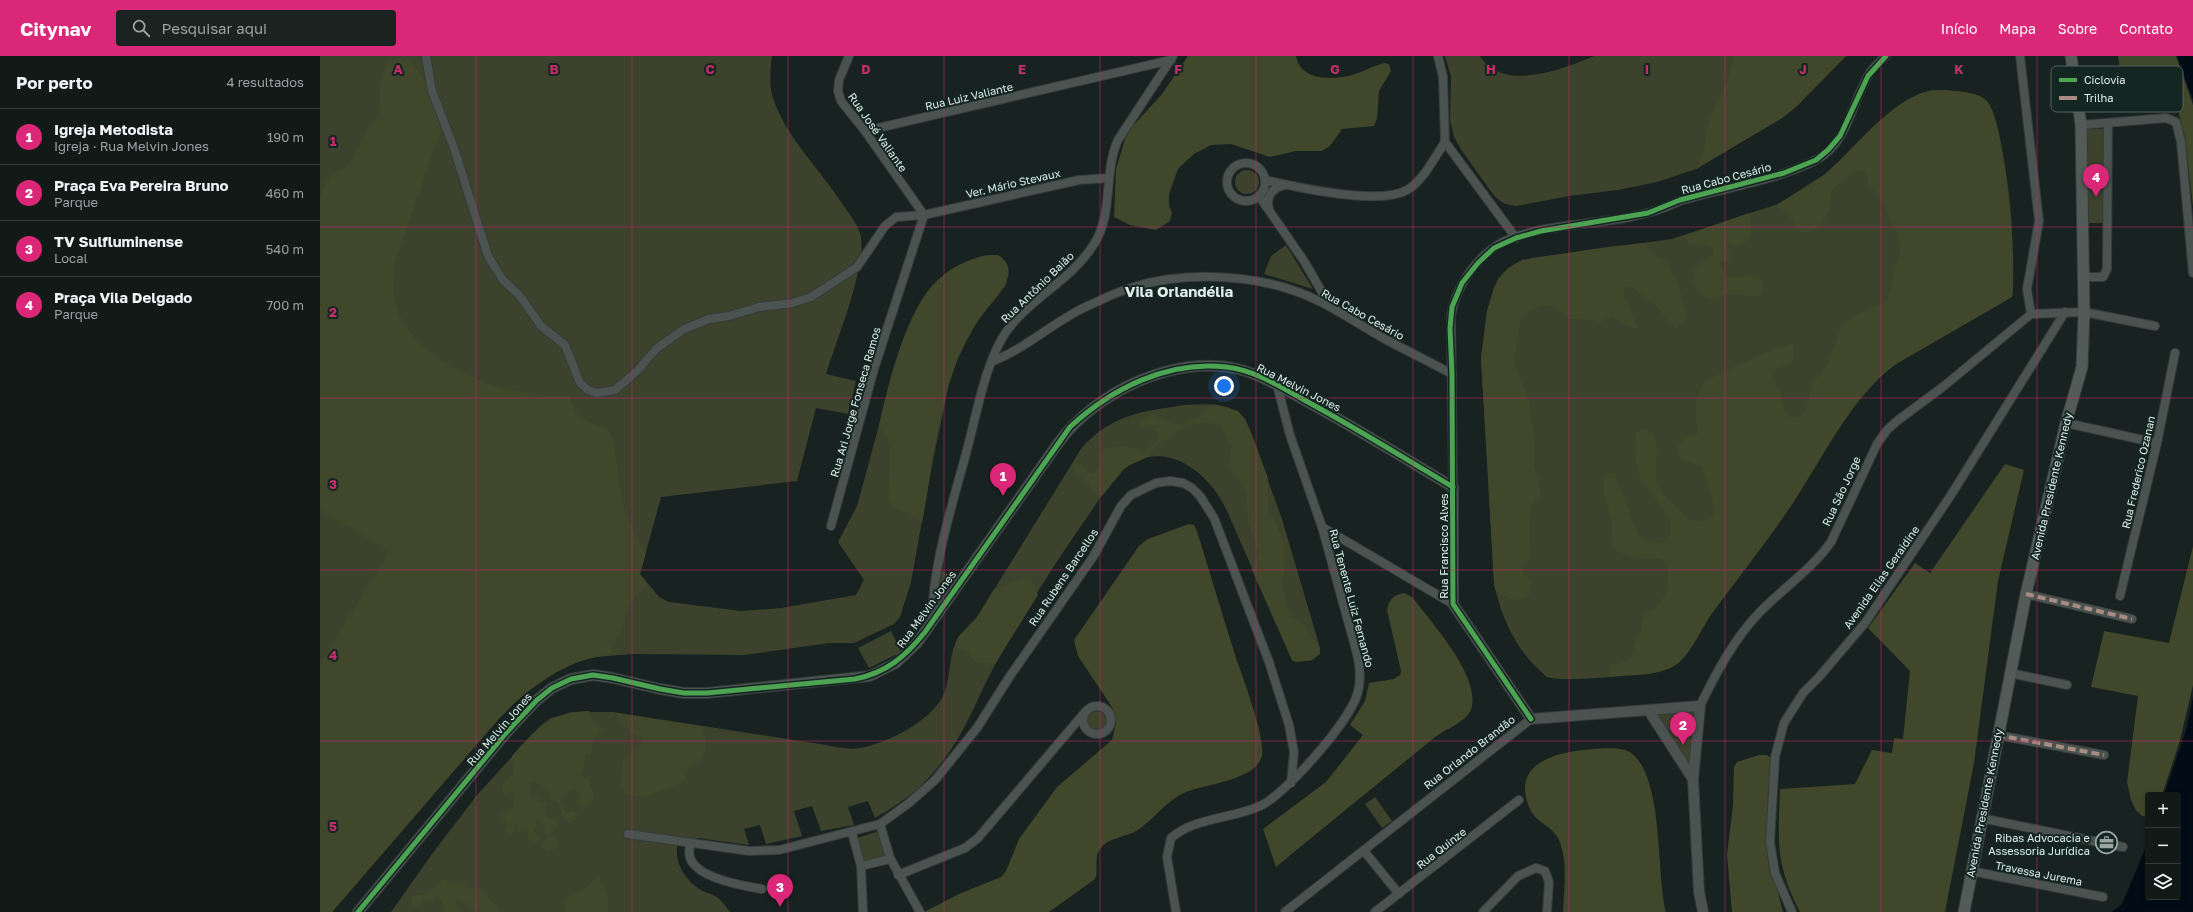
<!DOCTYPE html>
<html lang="pt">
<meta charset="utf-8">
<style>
body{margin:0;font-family:"Golos Text",sans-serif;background:#1b2321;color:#f1f3f6}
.controls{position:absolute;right:12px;bottom:12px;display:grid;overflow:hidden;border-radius:4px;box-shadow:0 2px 6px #0003}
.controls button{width:36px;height:36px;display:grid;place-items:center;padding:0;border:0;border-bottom:1px solid #313837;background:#121a18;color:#f1f3f6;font:20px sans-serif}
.you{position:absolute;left:904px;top:330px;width:14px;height:14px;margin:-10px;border:3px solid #fff;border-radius:50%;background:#1a73e8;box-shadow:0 0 0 6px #1a73e833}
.badge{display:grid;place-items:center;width:26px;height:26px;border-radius:50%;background:#db2777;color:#fff;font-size:13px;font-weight:700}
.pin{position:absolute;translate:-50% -33px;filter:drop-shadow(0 1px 2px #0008)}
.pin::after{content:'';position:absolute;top:21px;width:14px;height:12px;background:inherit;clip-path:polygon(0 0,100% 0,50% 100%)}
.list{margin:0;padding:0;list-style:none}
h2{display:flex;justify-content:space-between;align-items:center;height:52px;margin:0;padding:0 16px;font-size:17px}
h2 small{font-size:13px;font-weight:400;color:#9ca1a2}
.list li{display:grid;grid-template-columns:26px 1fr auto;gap:12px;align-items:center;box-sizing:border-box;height:56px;padding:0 16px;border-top:1px solid #313837}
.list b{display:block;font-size:15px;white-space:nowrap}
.list p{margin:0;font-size:13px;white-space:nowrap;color:#9ca1a2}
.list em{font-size:13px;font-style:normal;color:#9ca1a2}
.icon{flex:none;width:22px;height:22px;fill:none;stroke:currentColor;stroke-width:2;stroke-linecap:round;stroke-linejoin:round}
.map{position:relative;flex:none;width:1873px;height:856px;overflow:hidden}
header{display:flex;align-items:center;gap:24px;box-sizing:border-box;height:56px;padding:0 20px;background:#db2777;color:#fff}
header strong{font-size:19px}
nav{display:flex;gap:22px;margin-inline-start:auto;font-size:14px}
.search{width:280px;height:36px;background:#1b2321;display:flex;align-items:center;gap:10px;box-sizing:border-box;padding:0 14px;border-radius:4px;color:#9ca1a2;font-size:15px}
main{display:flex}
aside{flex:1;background:#121a18}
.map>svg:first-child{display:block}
.green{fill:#3c422c}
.forest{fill:#41472b}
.water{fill:#020c17}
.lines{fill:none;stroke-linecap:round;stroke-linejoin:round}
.minor-casing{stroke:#343c3a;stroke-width:10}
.tertiary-casing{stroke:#343c3a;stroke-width:12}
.secondary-casing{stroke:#343c3a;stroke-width:13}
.minor{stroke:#4b5350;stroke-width:8}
.tertiary{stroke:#4b5350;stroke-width:10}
.secondary{stroke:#525b57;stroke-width:11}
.quiet{stroke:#a88b81;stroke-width:4;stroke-dasharray:8 4;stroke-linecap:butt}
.cycleway-casing{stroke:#142622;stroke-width:8}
.cycleway{stroke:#4ca352;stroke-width:5}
.grid{fill:none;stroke:#c52d69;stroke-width:1;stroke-opacity:0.55}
.labels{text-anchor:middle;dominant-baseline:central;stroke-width:4;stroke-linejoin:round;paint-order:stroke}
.street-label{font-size:11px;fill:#e1ede9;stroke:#142622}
.poi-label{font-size:11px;fill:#e1ede9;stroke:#142622;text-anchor:end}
.district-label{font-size:15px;font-weight:bold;fill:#e1ede9;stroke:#142622}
.key{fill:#142622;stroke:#52625e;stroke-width:1}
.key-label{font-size:11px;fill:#e1ede9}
.grid-label{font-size:13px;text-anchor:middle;font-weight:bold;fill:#c52d69;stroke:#142622;stroke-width:4;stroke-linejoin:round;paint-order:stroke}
</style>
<header>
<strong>Citynav</strong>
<div class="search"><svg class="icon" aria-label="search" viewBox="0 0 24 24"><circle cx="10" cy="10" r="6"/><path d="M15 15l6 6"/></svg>Pesquisar aqui</div>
<nav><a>Início</a><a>Mapa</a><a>Sobre</a><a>Contato</a></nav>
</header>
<main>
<aside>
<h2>Por perto<small>4 resultados</small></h2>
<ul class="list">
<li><span class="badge">1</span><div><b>Igreja Metodista</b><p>Igreja · Rua Melvin Jones</p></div><em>190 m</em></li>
<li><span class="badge">2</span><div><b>Praça Eva Pereira Bruno</b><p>Parque</p></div><em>460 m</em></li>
<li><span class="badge">3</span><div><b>TV Sulfluminense</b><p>Local</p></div><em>540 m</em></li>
<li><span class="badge">4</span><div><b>Praça Vila Delgado</b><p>Parque</p></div><em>700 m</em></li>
</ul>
</aside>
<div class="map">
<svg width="1873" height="856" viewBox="0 0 1873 856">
<rect width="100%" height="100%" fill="#182220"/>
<g class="green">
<path d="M0 0H452C450 14 449 29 453 42 466 82 501 114 523 149 529 158 539 169 541 181 546 212 516 286 506 318L536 325 528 358 496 352 477 425 341 441 320 518 339 541 349 546 421 555 461 552 536 539 544 524 518 486 537 450 579 296 601 248 612 230 630 214 640 209 661 200 670 199 681 201 688 216 686 229 655 268 638 302 629 328 613 404 591 526 580 561 574 568 534 587H509L424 599 313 598 275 601 259 605 235 617 211 633 189 651 12 856H0Z"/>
<path d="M1125 0H1160C1182 37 1244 13 1274 0H1526L1476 51 1462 62 1376 113 1337 126 1298 134 1249 140 1196 150 1185 148 1175 141 1142 95 1134 81 1130 64 1131 21Z"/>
<path d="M1613 34C1630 35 1662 33 1670 51 1687 101 1693 157 1693 210 1693 220 1694 231 1692 241L1576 308C1533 339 1506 397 1477 440 1451 480 1421 517 1393 555 1382 571 1373 595 1358 607 1344 619 1243 627 1227 621 1198 598 1180 561 1174 526L1161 302 1167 255 1174 232 1183 217 1195 208 1211 202 1352 183 1458 148 1505 118 1580 49 1601 37Z"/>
<path d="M1766 73H1786L1787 113 1768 114Z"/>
<circle cx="927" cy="126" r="12"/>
<rect x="1766" y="116" width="21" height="51"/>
<path d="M966 189 993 233 944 218 951 200Z"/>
<path d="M866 349C888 348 915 345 927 367L962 463 1000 592V598L992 604 976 606 972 604 907 455C891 419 849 383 809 409 791 421 780 443 768 460 735 507 702 559 675 609 660 636 649 667 632 692 609 726 590 742 555 762L548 745 528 751 534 769 501 775 492 750 474 755 482 780 446 788 440 769 424 773 429 789 378 782 370 785 359 781C352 802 362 823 381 834 385 837 391 837 395 840 401 843 406 851 410 856H71L112 798 157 739 221 669 231 662 252 656H293L506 689C517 691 529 694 540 692 567 687 610 666 623 640 631 624 628 603 636 586 641 575 652 568 659 558L761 393C791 358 824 355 866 349Z"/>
<path d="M620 513 636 524 614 558Z"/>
<path d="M571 575 581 596 549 612 538 592Z"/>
<path d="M1380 650 1373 723 1329 655Z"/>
<circle cx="777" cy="665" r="10"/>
<path d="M1055 741 1072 765 1062 772 1045 748Z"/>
<path d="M559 775 567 800 544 807 537 782Z"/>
</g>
<g class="forest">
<path d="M868 0H976C980 25 1013 24 1032 19 1043 16 1053 10 1064 7L1069 8 1071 15 1059 35 1057 63 1054 70 1022 73 1010 90 1002 95H976L950 101 911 88 891 89 874 98 858 113 849 138V149L852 157 850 165 836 174 810 169 794 161 796 113 805 83 812 71 842 38Z"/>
<path d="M1414 0H1526L1476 51 1462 62 1376 113 1385 89 1386 75 1390 63 1406 28Z"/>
<path d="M1798 0H1856L1873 49V150L1865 82 1851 26 1803 32Z"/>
<path d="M79 3 88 4C103 14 117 52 123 69L75 206C73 224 72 243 80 260 101 303 167 333 213 338 225 340 237 339 249 339 254 362 267 366 288 372 297 390 296 406 299 426 302 451 312 476 326 497L320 518 327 527 324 533 311 544 299 580 290 599C245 603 207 632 177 665L12 856H0V608L69 495 0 454V140C3 133 6 124 12 119 18 115 25 112 30 107 37 99 38 89 43 80 48 73 54 67 57 60 66 41 50 8 79 3Z"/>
<path d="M1620 34C1633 35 1658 35 1667 45 1686 66 1697 210 1692 241L1576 308C1530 341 1500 407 1469 453 1445 488 1418 522 1393 556 1383 570 1370 598 1357 608 1339 621 1309 619 1289 620L1291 609C1299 607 1308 607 1312 599 1314 595 1314 590 1315 587 1317 583 1320 579 1321 575 1322 569 1321 563 1326 558 1329 554 1335 553 1338 549 1348 539 1353 513 1341 503L1314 502 1294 494C1291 485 1293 477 1292 468 1291 453 1275 430 1289 417L1295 418 1318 479 1325 484 1343 487C1362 471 1343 456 1335 442 1333 438 1332 434 1329 431 1326 429 1323 429 1322 426 1317 417 1312 386 1317 377 1319 373 1323 373 1327 372L1334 380 1337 391 1336 427 1342 437 1367 462 1374 464 1382 465 1391 462 1395 454 1382 411 1360 403C1352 387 1364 381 1378 377 1374 359 1374 341 1385 325L1445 296 1475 286 1472 307 1450 316C1462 330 1460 346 1469 361 1490 364 1487 342 1492 328 1495 322 1500 319 1504 314 1515 300 1514 279 1525 266 1536 255 1553 252 1566 246L1570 236 1572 222 1580 198 1578 178 1558 138 1549 128 1547 120 1542 115H1534C1527 124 1516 127 1512 136 1511 139 1511 142 1511 145 1508 163 1498 179 1479 176L1471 162 1458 152V148C1475 138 1492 129 1507 117 1536 91 1579 33 1620 34Z"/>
<path d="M1429 157C1432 169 1435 183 1421 188 1415 190 1412 190 1406 186L1410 201 1407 205H1399L1406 221C1420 223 1453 211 1441 240 1432 242 1423 238 1413 238 1405 238 1400 242 1392 243 1378 244 1371 222 1374 212L1393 199V194L1389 190 1370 188 1363 180Z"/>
<path d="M1325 187C1333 202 1341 198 1348 208 1355 217 1364 246 1367 258 1366 265 1363 271 1355 272L1335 249 1311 231H1307L1303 236 1319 274 1303 268 1292 260 1280 266 1274 264 1249 263 1234 251 1226 249 1212 253 1201 263 1194 305 1209 344 1215 391 1214 411 1219 423 1220 439 1212 449 1209 470 1210 502 1207 506 1201 509 1205 520 1210 522 1211 529 1209 539C1197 549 1187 542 1175 534L1174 526 1161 302 1167 255 1174 232 1178 223 1188 212 1202 204 1287 191Z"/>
<path d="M670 199H678C705 216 673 244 662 259 656 268 651 276 646 285 617 340 614 407 602 467L590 458 573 453 568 444 570 389 559 369C568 329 585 260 612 230 627 213 648 202 670 199Z"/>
<path d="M893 349 918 355 925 363 932 379 948 422V455L956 467 965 487V512L962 525 967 552 971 560 983 568 1000 592V598L992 604 976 606 972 604 932 514 939 498 928 462 926 438 922 429 909 410 911 393 902 372 887 366 865 371 834 392 830 400 810 409 804 413 782 440 772 437C768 424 758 420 751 409L761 408 767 416 772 418 781 410 780 398 784 392 806 390 824 395 840 381 835 373 840 370H828L822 373 818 370 819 365 831 358 858 369 873 363Z"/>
<path d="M1685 408 1704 414 1678 525 1654 707 1625 856H1480C1455 807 1458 785 1460 733L1535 728 1552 694 1572 697 1574 682 1583 683 1590 615 1548 572 1595 507 1610 517Z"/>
<path d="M869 468 874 469 876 472C890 517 903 561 917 605 924 624 945 682 942 699 938 724 885 728 866 736 843 746 832 767 814 776 804 781 787 783 781 792 773 801 779 813 775 823L729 856H604L639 838 681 821 686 815 699 783 737 731 792 684 796 667 792 651 758 600 754 584 819 490 828 483Z"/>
<path d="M1873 490V629L1860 684 1842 739H1828V761L1822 760 1816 754 1811 744 1807 726 1818 640 1771 631 1784 575 1849 587Z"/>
<path d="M707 521H711L718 539 675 608 655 606 647 595 638 593 635 588 639 580 656 563 674 533Z"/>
<path d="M1084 537 1092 541 1097 547C1115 571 1158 619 1152 650 1150 665 1125 673 1114 682 1061 725 1008 768 956 811L943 773 1006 726 1043 679 1030 669 1045 645 1049 627 1074 623 1080 619 1081 615 1067 554C1068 545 1074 538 1084 537Z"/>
<path d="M269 655 272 665 283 674 274 682 271 698 269 700 265 699 264 712 260 719 269 723C270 731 276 738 273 746L268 750H261L258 745 259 737 255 733 242 741 240 746 246 757 254 754 258 759 256 764 249 767 244 762 238 746 230 744 228 736 214 725 211 729 212 734 209 738 210 741H217L219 745 228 748 225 752 227 760 238 764V769L229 779 238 783V791L229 796 223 793 222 788 227 781 221 764 216 765 217 772 214 774 220 783 216 787 208 783V773L198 775V767L193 770 195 775 193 778 188 779 185 774 188 769 183 764 182 758 193 752 194 738 191 736 184 739 182 733 183 728 193 717 192 700C216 673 231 656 269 655Z"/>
<path d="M297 657 383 671 386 691 383 702 367 715 365 724 361 727 327 741 304 738 300 731 303 704 324 685 300 668Z"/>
<path d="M1294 692C1300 693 1306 693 1311 697 1344 721 1336 818 1346 856H1243C1244 833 1248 805 1239 784 1233 770 1216 767 1210 753 1185 697 1259 693 1294 692Z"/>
<path d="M1439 699H1447L1451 702 1448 797 1463 856H1412L1407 799 1413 749 1414 711 1417 706Z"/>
<path d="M280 821 288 840V856H245V847L249 840 265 833 275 822Z"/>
<path d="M123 823 132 827 142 826 148 831 161 832 181 856H154L149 848 137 844 135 849 139 856H124L121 844 116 839 113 845 104 844 99 851 93 849 91 843 94 839H103Z"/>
</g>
<g class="water">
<path d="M1857 0H1873V44Z"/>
<path d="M1873 641V856H1792L1802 848 1828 786V841H1858V739H1844L1866 674Z"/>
</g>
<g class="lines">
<defs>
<g id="minor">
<path d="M106 0 112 35 134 92 168 200 183 224 200 240 221 270 245 289 260 327 268 334 277 337 295 334 317 315 336 293 364 273 389 263 409 260 439 251 472 247 491 241 537 211 565 170 576 161 604 159 759 124 789 122"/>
<path d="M529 0 519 24 518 35 521 45 545 75 604 159"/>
<path d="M1118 0 1123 21 1125 86 1196 182"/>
<path d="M1700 0 1719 165 1707 233 1711 258"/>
<path d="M1761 69 1846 62 1856 66 1861 86 1873 217"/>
<path d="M545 75 851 4"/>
<circle cx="926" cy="126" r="19"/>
<path d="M945 124C976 131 1059 150 1087 134 1103 125 1115 101 1125 86"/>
<path d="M939 140 984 205 1010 250"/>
<path d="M949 153C945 141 953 131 965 129"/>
<path d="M1764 221H1783L1787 213 1788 67"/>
<path d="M673 305C709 291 736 263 772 248 785 242 799 235 814 231 861 216 925 218 972 234 1006 245 1034 266 1065 283 1087 295 1110 306 1132 318"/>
<path d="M1746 367 1837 387"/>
<path d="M1133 431 1131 260C1135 231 1157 200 1183 186 1215 170 1270 168 1305 162 1318 159 1331 157 1343 152 1350 150 1356 146 1363 144 1407 131 1455 125 1496 104 1528 87 1531 48 1548 20 1552 12 1559 6 1566 0"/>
<path d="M511 470 554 313 604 159"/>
<path d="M1002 471 1133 548"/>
<path d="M1706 538 1812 563"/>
<path d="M1800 540 1837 387 1855 297"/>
<path d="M612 564C613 506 633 447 648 390 657 356 666 305 686 276 710 242 752 224 774 188 794 157 783 117 798 84L853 0"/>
<path d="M1690 617 1747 629"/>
<circle cx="777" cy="664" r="14"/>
<path d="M1380 650C1396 617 1414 583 1439 557 1462 533 1492 513 1511 486L1557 388 1567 374 1577 365 1624 330 1711 258 1764 256 1835 270"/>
<path d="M1677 679 1784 699"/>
<path d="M1661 762 1803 791"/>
<path d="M560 768 570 802 600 856"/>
<path d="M532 777 541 810 543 856"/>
<path d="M308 778 429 795 459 794 560 768 589 747 615 724 657 672 690 620 773 501 801 450 811 439 836 427 850 425 863 427 872 432 880 440 894 462 949 606 969 669 974 696 971 727"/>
<path d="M371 788C357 820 424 830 442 833"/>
<path d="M1044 795 1079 838"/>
<path d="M541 810 570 803"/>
<path d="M1651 815 1783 841"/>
<path d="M578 819 645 792 658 782 766 655"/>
<path d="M856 856 847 801 851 782C875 761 912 763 940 750 965 739 1029 666 1037 639 1042 624 1040 609 1036 594L1002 471 970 379 957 329"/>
<path d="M965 856 1211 663"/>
<path d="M1055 856 1199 744"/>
<path d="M1163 856 1198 820 1216 812 1225 815 1229 826 1227 856"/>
<path d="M1472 856 1455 817 1450 786 1455 701 1464 667 1483 637 1499 621 1545 567 1631 439 1745 256"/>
</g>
<g id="tertiary">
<path d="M1329 655 1373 723"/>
<path d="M38 856 186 677 217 644 232 632 251 623 273 619 293 622 340 633 364 637H387L550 620 576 607 597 587 739 386C776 336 855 298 918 313 942 319 964 333 986 345 1036 372 1084 402 1133 431V548L1211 663 1380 650 1373 723 1379 836 1383 856"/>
</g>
<path id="secondary" d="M1644 856 1706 538 1746 367 1762 311 1764 256 1761 69 1751 0"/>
</defs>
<use href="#minor" class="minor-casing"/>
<use href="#tertiary" class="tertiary-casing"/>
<use href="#secondary" class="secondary-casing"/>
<use href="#minor" class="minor"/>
<use href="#tertiary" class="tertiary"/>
<use href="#secondary" class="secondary"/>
<g class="quiet">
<path d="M1706 538 1812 563"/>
<path d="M1677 679 1784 699"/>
</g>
<defs>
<g id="cycleway">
<path d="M1211 663 1133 548 1132 318 1130 272 1132 251 1142 227 1158 207 1174 192 1196 182 1221 175 1328 157 1360 144 1464 117 1496 104 1508 94 1520 80 1548 20 1566 0"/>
<path d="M38 856 186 677 217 644 232 632 251 623 273 619 293 622 340 633 364 637H387L535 623C566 617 585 601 605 576L750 371C791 333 848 304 906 311 935 314 961 331 986 345 1036 372 1084 402 1133 431"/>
</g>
</defs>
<use href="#cycleway" class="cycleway-casing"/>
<use href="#cycleway" class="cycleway"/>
</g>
<path class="grid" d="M156 0V856M312 0V856M468 0V856M624 0V856M780 0V856M936 0V856M1093 0V856M1249 0V856M1405 0V856M1561 0V856M1717 0V856M0 171H1873M0 342H1873M0 514H1873M0 685H1873"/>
<defs>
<symbol id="office-ring" viewBox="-11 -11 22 22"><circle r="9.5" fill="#142622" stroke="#9ba6a3" stroke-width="1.5"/><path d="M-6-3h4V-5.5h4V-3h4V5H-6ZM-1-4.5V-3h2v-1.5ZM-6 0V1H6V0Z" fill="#9ba6a3"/></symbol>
</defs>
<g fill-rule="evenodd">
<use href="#office-ring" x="1774" y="774" width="25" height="25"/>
</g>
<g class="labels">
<g class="street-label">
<text transform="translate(649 40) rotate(-13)">Rua Luiz Valiante</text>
<text transform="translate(558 76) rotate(55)">Rua José Valiante</text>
<text transform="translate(1406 122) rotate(-15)">Rua Cabo Cesário</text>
<text transform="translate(693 127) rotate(-13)">Ver. Mário Stevaux</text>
<text transform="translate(717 231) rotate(-44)">Rua Antônio Baião</text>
<text transform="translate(1043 258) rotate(29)">Rua Cabo Cesário</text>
<text transform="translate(979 331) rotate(27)">Rua Melvin Jones</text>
<text transform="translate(535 346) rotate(-74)">Rua Ari Jorge Fonseca Ramos</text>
<text transform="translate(1818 416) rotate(-77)">Rua Frederico Ozanan</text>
<text transform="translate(1731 430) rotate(-77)">Avenida Presidente Kennedy</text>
<text transform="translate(1521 435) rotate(-65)">Rua São Jorge</text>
<text transform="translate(1123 490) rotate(-90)">Rua Francisco Alves</text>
<text transform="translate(743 521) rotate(-56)">Rua Rubens Barcellos</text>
<text transform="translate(1561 521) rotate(-55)">Avenida Elias Geraidine</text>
<text transform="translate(1032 542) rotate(75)">Rua Tenente Luiz Fernando</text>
<text transform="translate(606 553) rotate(-54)">Rua Melvin Jones</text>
<text transform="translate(179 673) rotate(-49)">Rua Melvin Jones</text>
<text transform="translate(1149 696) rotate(-38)">Rua Orlando Brandão</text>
<text transform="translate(1664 747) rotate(-79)">Avenida Presidente Kennedy</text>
<text transform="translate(1121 792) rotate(-38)">Rua Quinze</text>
<text transform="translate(1719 817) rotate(11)">Travessa Jurema</text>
</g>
<g class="poi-label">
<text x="1770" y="781">Ribas Advocacia e<tspan x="1770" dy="13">Assessoria Jurídica</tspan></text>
</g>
<g class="district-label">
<text x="859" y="235">Vila Orlandélia</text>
</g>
</g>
<rect x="1731" y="10" width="132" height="46" rx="6" class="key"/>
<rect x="1739" y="22" width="18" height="4" fill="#4ca352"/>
<rect x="1739" y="40" width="18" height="4" fill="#a88b81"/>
<g class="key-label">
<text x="1764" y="28">Ciclovia</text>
<text x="1764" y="46">Trilha</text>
</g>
<g class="grid-label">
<text x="78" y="18">A</text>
<text x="234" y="18">B</text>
<text x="390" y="18">C</text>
<text x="546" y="18">D</text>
<text x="702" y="18">E</text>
<text x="858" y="18">F</text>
<text x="1015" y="18">G</text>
<text x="1171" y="18">H</text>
<text x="1327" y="18">I</text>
<text x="1483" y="18">J</text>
<text x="1639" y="18">K</text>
<text x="13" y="90">1</text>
<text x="13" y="261">2</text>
<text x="13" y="433">3</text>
<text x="13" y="604">4</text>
<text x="13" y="775">5</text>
</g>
</svg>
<div class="controls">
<button>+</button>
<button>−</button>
<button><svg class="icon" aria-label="layers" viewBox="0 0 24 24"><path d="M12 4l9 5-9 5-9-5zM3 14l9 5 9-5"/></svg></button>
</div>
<div class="you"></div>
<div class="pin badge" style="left:683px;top:440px">1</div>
<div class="pin badge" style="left:1363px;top:689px">2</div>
<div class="pin badge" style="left:460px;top:851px">3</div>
<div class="pin badge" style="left:1776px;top:141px">4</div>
</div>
</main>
